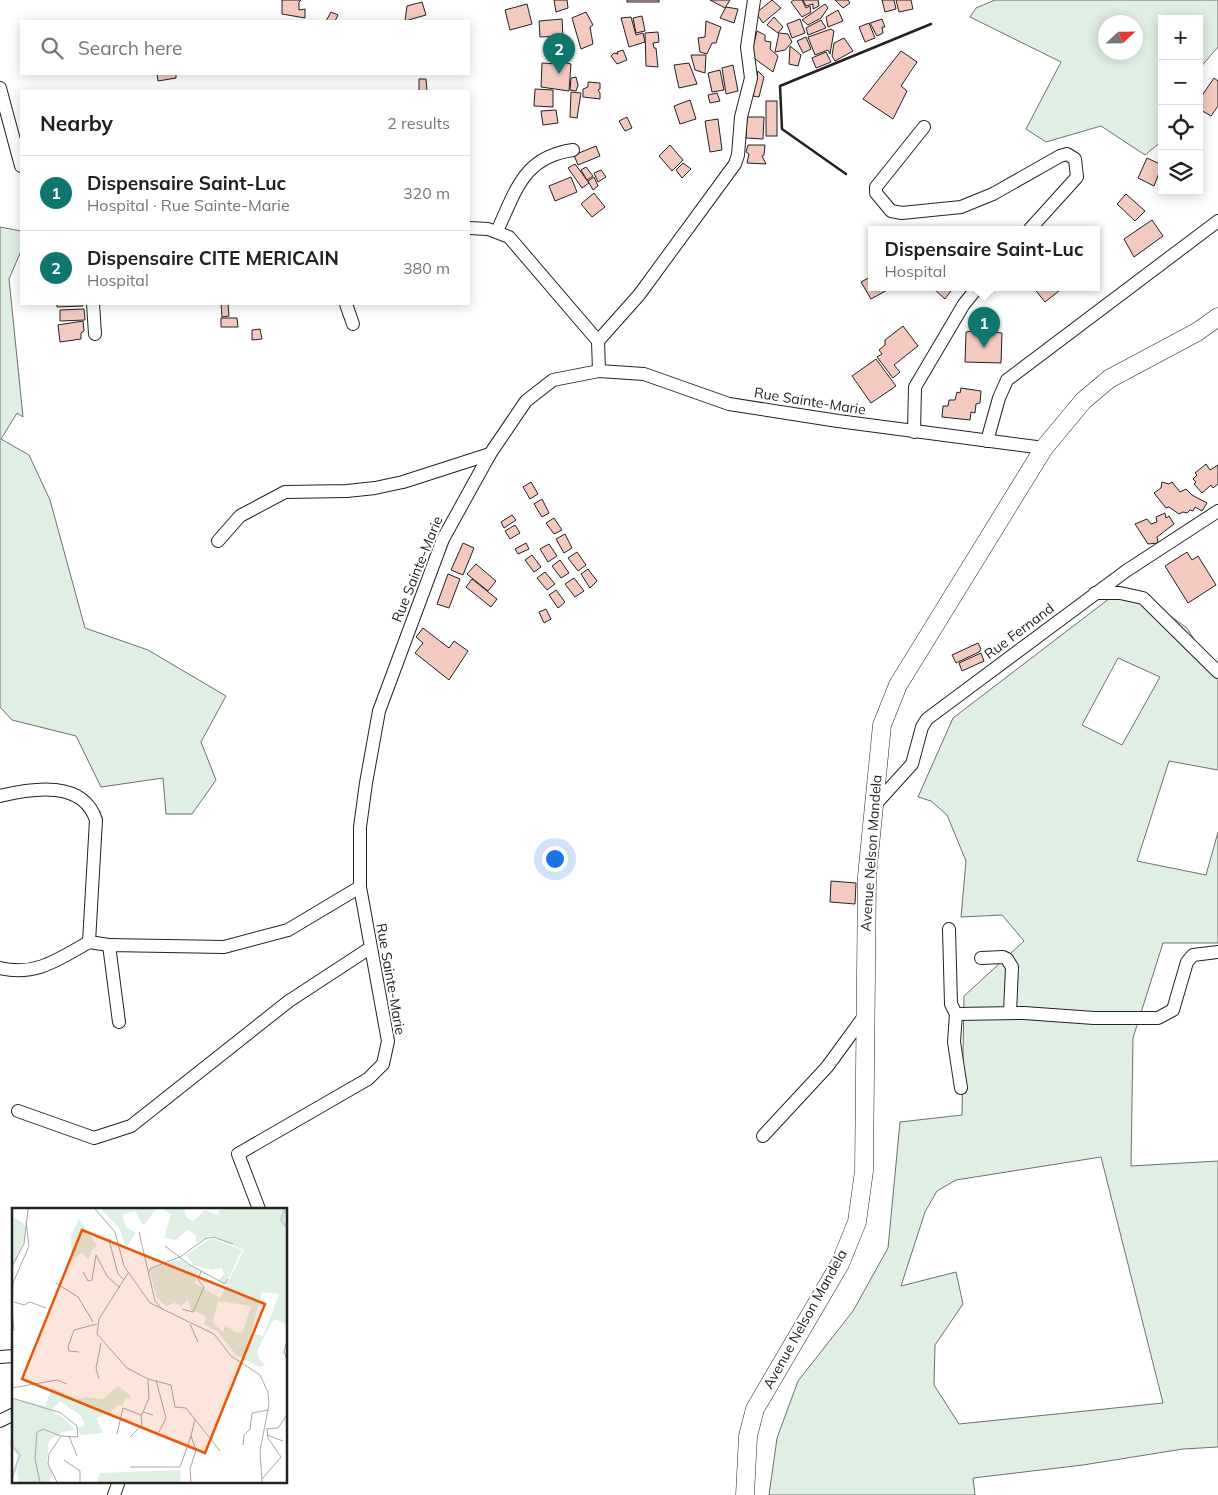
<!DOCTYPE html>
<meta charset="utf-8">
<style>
body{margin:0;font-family:Mulish,sans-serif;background:#f6f6f6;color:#202124}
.controls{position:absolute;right:15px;top:15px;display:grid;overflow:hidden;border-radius:0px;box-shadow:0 2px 12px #0003}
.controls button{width:45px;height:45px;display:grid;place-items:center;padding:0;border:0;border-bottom:1px solid #e0e0e0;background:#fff;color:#202124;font:25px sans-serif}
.compass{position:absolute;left:1098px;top:15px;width:45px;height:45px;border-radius:50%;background:#fff;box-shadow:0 2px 12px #0003;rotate:68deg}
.you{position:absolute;left:554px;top:858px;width:18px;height:18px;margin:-12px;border:4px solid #fff;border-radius:50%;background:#1a73e8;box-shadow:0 0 0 8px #1a73e833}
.badge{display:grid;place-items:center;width:32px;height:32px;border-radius:50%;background:#0f766e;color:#fff;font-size:16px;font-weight:700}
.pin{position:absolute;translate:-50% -41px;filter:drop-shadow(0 1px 2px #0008)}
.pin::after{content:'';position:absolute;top:26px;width:18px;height:15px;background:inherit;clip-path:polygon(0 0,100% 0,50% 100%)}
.popup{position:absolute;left:868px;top:226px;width:232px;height:65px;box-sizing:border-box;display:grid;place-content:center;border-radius:0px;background:#fff;filter:drop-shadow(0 1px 4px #0005);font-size:16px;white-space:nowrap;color:#757577}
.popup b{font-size:19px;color:#202124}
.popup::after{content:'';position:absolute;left:50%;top:100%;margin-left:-10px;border:10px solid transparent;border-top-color:#fff}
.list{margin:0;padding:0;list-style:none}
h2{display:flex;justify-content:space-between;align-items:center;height:65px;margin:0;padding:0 20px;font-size:21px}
h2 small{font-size:16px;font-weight:400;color:#757577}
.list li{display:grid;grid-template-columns:32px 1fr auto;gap:15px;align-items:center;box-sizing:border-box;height:75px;padding:0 20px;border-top:1px solid #e0e0e0}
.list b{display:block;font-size:19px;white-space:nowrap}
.list p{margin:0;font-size:16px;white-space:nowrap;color:#757577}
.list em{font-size:16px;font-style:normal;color:#757577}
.icon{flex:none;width:28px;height:28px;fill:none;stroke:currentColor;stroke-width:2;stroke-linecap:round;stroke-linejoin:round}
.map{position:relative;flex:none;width:1218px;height:1495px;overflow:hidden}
.search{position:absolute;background:#fff;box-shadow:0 2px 12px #0003;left:20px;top:20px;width:450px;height:55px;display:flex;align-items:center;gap:12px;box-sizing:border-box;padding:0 18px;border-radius:0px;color:#757577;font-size:19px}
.panel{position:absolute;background:#fff;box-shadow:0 2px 12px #0003;left:20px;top:90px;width:450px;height:215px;border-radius:0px}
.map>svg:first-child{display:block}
.green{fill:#e0efe3;stroke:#6f6f6f;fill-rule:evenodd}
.building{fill:#f3c9c0;stroke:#222}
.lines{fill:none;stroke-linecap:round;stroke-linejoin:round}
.street-casing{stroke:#222;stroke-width:14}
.secondary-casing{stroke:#222;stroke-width:19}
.street{stroke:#fff;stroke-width:12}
.secondary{stroke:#fff;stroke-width:18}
.wall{stroke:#222;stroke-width:2.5}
.labels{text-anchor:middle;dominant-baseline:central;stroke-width:4;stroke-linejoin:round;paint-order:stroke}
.street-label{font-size:14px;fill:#222;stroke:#fff}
.inset-river{fill:none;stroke:#c7d3dd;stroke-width:2.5}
.inset-road{fill:none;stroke:#a7a7a7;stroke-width:1}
.view{fill:#e8590c;fill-opacity:0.15;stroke:#e8590c;stroke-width:2.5}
.inset-edge{fill:none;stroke:#222;stroke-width:2.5}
</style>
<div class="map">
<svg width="1218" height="1495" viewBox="0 0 1218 1495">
<rect width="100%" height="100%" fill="#fff"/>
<g class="green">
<path d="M995 0H1218V47L1199 69V19H1162V141L1145 155 1101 126 1046 142 1026 129 1061 62 970 17 976 8ZM1106 22H1136V52H1106Z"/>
<path d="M0 227 21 231V251L9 279 23 417 17 413 1 439 29 455 50 500 85 628 148 650 226 696 201 742 216 780 192 814H166L163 778 101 787 76 736 12 720 0 707Z"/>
<path d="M1110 598 1148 600 1187 628 1218 678V770L1169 761 1137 861 1206 875 1218 832V943H1163L1133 1038 1131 1166 1218 1161V1447L1183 1449 1083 1465 973 1478 975 1495H769L777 1438 798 1381 853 1311 888 1248 900 1122 962 1115 964 996 1024 941 1002 915 961 917 966 861 947 815 931 801 918 797 953 718ZM1118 658 1160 677 1122 745 1082 725ZM1101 1157 1163 1403 959 1424 934 1385 935 1345 963 1304 956 1272 901 1286 925 1212 937 1191 956 1180Z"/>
</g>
<g class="building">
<path d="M282 0H301L299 2V10L305 9V18L282 14Z"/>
<path d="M554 0H567L568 8 556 12Z"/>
<rect x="627" y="0" width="32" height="2"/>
<path d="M710 0H730L725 8Z"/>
<path d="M772 0 781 8 763 23 756 13Z"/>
<path d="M794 0H802L806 8 810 6 811 12 802 17 791 2Z"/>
<path d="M803 0H818L819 6 813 9V4L806 6Z"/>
<path d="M835 0H848L850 3 843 8Z"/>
<path d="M882 0H894L896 9 885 12Z"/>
<path d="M896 0H911L913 9 899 12Z"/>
<path d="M422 2 426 15 405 21 407 6Z"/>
<path d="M527 4 532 24 510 30 505 10Z"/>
<path d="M825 4 828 8 821 18 808 25 802 20Z"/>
<path d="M726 7 738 9 734 23 720 18Z"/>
<path d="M838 10 843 21 828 27 826 17Z"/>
<path d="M331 12 338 15 335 21H326Z"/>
<path d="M586 12 593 25 590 27 593 44 581 49 572 18Z"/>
<path d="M642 16 645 31 636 33 633 18Z"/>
<path d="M631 17 636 35 643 33 645 42 629 47 621 18Z"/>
<path d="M774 17 783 27 778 33 767 25Z"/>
<path d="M562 19 563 36 540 37 539 21Z"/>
<path d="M800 19 805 33 792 38 787 24Z"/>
<path d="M882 19 885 27H882L883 33 877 36 870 23Z"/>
<path d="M821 20 826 28 808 35 806 28Z"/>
<path d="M706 21 721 27 716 43H712L707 54 700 52 698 38 705 37Z"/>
<path d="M869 23 875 38 865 42 859 27Z"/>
<path d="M831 29 834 31 830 54 828 50 815 55 808 37Z"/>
<path d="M757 31 765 35V41L771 42 770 49 778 56 773 72 751 56Z"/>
<path d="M658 32 659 42 653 43 654 48H656L658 67 646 66 645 33Z"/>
<path d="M779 33 788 34 792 42 785 50 775 52Z"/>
<path d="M806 37 811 49 803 53 797 41Z"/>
<path d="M844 38 853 51 835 61 832 56 834 43Z"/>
<path d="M790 46 801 55 798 66 789 64Z"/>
<path d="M623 50 627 60 617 64 611 56 614 53 618 54 617 52Z"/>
<path d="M901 51 917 62 901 86 907 91 893 119 863 99Z"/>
<path d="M826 52 831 62 816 68 812 58Z"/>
<path d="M691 55H706L705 73 695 70Z"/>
<path d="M558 61 571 64 569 91 541 87 542 63 557 64Z"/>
<path d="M689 63 697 84 679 88 674 65Z"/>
<path d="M733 65 738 91 726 94 722 68Z"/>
<path d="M720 70 724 90 712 92 708 73Z"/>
<path d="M758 71 764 77 759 97 753 96Z"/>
<path d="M157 74H176V78L158 81Z"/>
<path d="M576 77 578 85 576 91 570 90 571 78Z"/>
<path d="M1214 78 1218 81V106L1211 116 1199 109V100Z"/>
<path d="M419 79H426L427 91H419Z"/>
<path d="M588 82 600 83V89L598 90 600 93V99L583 97V89L588 87Z"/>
<path d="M535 89 553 90V107L534 106Z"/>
<path d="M571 92 581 93 577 118 570 117Z"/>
<path d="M717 93 720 101 710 103 708 95Z"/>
<path d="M690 100 696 119 680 124 674 106Z"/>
<rect x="766" y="101" width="11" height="35"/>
<path d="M556 110 558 123 543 125 541 111Z"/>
<path d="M627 117 632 128 625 131 619 121Z"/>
<path d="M747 117H764L763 139 746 138Z"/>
<path d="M718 119 722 150 710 152 705 121Z"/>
<path d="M670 145 683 160 672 171 659 156Z"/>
<path d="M748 145H765L764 155 762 156 766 164 747 163 749 154 746 152Z"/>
<path d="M596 146 600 156 578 165 574 155Z"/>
<path d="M1147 158 1162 165 1154 186 1138 178Z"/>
<path d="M683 163 691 169 682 178 676 170Z"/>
<path d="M575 164 589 183 582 188 568 168Z"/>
<path d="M586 167 593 176 587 180 581 170Z"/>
<path d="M601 170 606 177 598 182 594 173Z"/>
<path d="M571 177 577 192 555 201 549 186Z"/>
<path d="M594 177 598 186 593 190 588 181Z"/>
<path d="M594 193 605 207 592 217 581 204Z"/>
<path d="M1126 194 1145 211 1135 221 1117 204Z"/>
<path d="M1152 220 1163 236 1134 257 1124 239Z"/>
<path d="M872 276V287L891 288 871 299 861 282Z"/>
<path d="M935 287H954L945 299 934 289Z"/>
<path d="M1033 287H1064L1045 302Z"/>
<path d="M57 304H82L83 306 57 307Z"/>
<path d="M221 304H228L229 316 222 317Z"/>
<path d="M84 309 85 320 60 321V310Z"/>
<path d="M221 318H237L238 327H221Z"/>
<path d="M83 321 84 331 81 333V339L60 342 58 325Z"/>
<path d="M903 326 918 346 894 365 900 372 893 378 877 357 882 354 879 350 885 345V340Z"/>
<path d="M260 329 262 339 252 340V330Z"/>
<path d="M978 330 1002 333 1001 363 965 362 966 332Z"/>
<path d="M876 359 896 386 871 403 852 376Z"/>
<path d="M961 388 981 391 980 403 976 404 975 413 971 412 970 420 942 417 943 406H948L949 400H955L957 392 960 393Z"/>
<path d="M1206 464 1210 470 1218 465V484L1213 488 1211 485 1202 493 1194 484 1196 482 1193 479 1197 475 1195 473Z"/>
<path d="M531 482 538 494 530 499 523 487Z"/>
<path d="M1162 482 1169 484 1172 482 1180 492 1186 489 1192 495 1207 503 1202 511 1195 507 1193 511 1190 510 1187 513 1183 512 1179 514 1169 507 1166 508 1154 493 1161 488Z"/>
<path d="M542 499 549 513 542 517 534 504Z"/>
<path d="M1165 513 1166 518 1169 516 1174 524 1157 537 1158 543 1148 544 1135 524 1147 519 1151 524 1157 522 1156 517Z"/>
<path d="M512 515 516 520 504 528 501 522Z"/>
<path d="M554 518 562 530 554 534 546 523Z"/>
<path d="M515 525 520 533 510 539 505 531Z"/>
<path d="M565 534 572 548 564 553 556 539Z"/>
<path d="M463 543 474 548 463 575 451 570Z"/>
<path d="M526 543 529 549 518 554 515 549Z"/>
<path d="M549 544 557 556 548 562 540 549Z"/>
<path d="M577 552 586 565 578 571 568 558Z"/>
<path d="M1187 552 1192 560 1198 556 1216 585 1188 603 1165 566Z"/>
<path d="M532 555 541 567 534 572 525 560Z"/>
<path d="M560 560 569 573 561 578 552 566Z"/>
<path d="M476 564 496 581 488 591 467 574Z"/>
<path d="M588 569 597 581 590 588 581 574Z"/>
<path d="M545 572 555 584 547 590 537 578Z"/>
<path d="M448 574 460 579 449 608 437 604Z"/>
<path d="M574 578 584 591 575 597 565 584Z"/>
<path d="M472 579 497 599 491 607 466 587Z"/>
<path d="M556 590 565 602 558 608 549 595Z"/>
<path d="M546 609 551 619 544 623 539 612Z"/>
<path d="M423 628 449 648 454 641 468 651 449 680 415 653 423 643 416 637Z"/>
<path d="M978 643 981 649 979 652 956 663 952 655Z"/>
<path d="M981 653 984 661 962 671 959 663Z"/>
<path d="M831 881 856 883 855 904 830 902Z"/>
</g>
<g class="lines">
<defs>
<g id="street">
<path d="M0 88 21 166"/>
<path d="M924 127 876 187V193L891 211 902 213 961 207 993 194 1060 156 1067 154 1075 159 1077 177 1030 229"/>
<path d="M469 228 488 229 509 237 598 341 599 371"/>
<path d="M497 231C516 191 523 157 573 150"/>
<path d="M93 304 95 334"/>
<path d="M346 304 353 324"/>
<path d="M598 341 639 295 735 164 738 155 741 117 751 78 747 47 754 0"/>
<path d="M914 432 915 387 964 304 978 287"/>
<path d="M987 441 999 398 1007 380 1218 221"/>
<path d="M218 541 240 516 285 492 347 491 375 488 403 482 490 454"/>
<path d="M1095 593H1120L1143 598 1218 672"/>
<path d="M0 796C33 788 83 780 96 820L89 942 109 945"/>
<path d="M874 806 912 764 922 727 927 719 1126 571 1218 511"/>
<path d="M949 929 951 1004 956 1014 1024 1013 1094 1018H1158L1173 1010 1187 962 1193 955 1218 952"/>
<path d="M981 958 1003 957 1007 959 1012 967 1010 1013"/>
<path d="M0 968C35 977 59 959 89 942"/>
<path d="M956 1014 954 1042 961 1088"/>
<path d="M119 1022 109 945 224 947 288 930 360 887"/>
<path d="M18 1111 94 1138 131 1126 289 1001 370 948"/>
<path d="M763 1136 827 1067 865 1015"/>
<path d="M259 1209 238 1154 368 1079 383 1064 388 1041 360 887V827L366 783 379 711 443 539 490 454 526 401 553 380 599 371 644 374 729 404 838 421 1044 448"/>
<path d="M0 1357 14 1356"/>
<path d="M0 1421 14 1414"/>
<path d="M114 1495 119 1481"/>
</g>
<path id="secondary" d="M745 1495 748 1436 755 1409 840 1264 857 1222 864 1171 867 876 882 725 898 685 1044 448 1083 401 1109 379 1197 332 1218 317"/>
</defs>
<use href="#street" class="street-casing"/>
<use href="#secondary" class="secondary-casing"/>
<use href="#street" class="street"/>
<use href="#secondary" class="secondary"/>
<path class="wall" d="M846 174 782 129 780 86 931 24"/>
</g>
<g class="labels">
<g class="street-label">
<text transform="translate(810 401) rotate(9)">Rue Sainte-Marie</text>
<text transform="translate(417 569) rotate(-68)">Rue Sainte-Marie</text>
<text transform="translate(1019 631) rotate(-37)">Rue Fernand</text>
<text transform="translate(871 853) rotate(-86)">Avenue Nelson Mandela</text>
<text transform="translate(391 979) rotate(80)">Rue Sainte-Marie</text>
<text transform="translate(805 1319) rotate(-61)">Avenue Nelson Mandela</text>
</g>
</g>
<g transform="translate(12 1208)">
<rect width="275" height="275" fill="#fff"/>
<path d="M89 1H144L133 16H130L123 3 110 7 114 19 124 25 114 39 107 20ZM151 1H172L174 9 181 13 193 2 206 7 208 2 216 1H275V117L262 111 255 123 245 143 247 151 253 157 247 159 224 147 206 124 192 116 194 108 179 102 176 92 169 98 163 95 153 98 145 90 138 65 140 60 168 51 187 63 183 75 208 90 232 42 199 28 184 35V27L175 22 164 32 152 30 159 6ZM250 84 267 86 251 128 239 125ZM206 93 239 98 231 124 225 125 213 117 211 124 204 118 201 112ZM0 8 12 16 14 21 13 33 0 62ZM67 11 85 38 80 42 76 52 70 44 60 53 59 28ZM200 30 230 42 214 76 207 72 212 66 210 60 200 62 182 57 174 47ZM106 178 119 188 118 191 113 190 111 197 104 198 98 205 84 210 91 225 68 227 66 220 73 217 69 208 48 193 39 203 52 210 63 222 51 224 37 233 35 254 41 266 37 274H7L5 265 9 248 0 240V190L33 198 40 179 64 192 73 189 91 191ZM169 262 168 274H85L88 265Z" fill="#e0efe3" fill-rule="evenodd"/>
<path class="inset-river" d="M273 1 269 12 275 20M0 231V238L8 247 0 270"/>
<path class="inset-road" d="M83 1 103 24 112 58 138 95 202 126 219 148 248 167 256 184 257 196 248 243 250 274M127 24 143 93 151 102M97 32 106 66 112 72M153 38 178 57 213 76 216 71M0 58 12 36 16 1M71 64 76 73 80 72 84 47 95 68 108 80M116 65 87 111 85 126 115 160 136 171 159 177 163 199 174 200 208 243M136 66 139 60 168 49 193 31 201 29 221 36M44 75 66 89 81 114M2 94 12 97 18 94 34 100M0 100 1 75 17 38 14 13M170 101 181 104 192 79 186 72 189 63M0 103 2 123M178 116 186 134M275 132 272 144 275 151M67 144 57 143 56 139 62 122 85 116M87 171 84 160 89 135M136 171 137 190 131 204 141 207M144 172 154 210 147 224M0 180 45 172 55 176M0 190 49 205 65 218 66 229 49 228 37 246 36 256 45 274M254 221 266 220 275 207M105 226 111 200 129 207 131 204M255 227 271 233M57 228 65 248M118 229 130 217 129 207M231 237 232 227 238 221 240 205 257 202M52 252 68 263V274M118 259H168L179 228M250 271 269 249 256 230 255 221M28 274 23 251 25 224 31 221 49 228M179 274 178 261 184 242 179 228 183 211"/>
<path class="view" d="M70 22 253 96 193 245 10 171Z"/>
<rect width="275" height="275" class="inset-edge"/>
</g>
</svg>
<div class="controls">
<button>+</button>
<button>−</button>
<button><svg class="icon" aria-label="locate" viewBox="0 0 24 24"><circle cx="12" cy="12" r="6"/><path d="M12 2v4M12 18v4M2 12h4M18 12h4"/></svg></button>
<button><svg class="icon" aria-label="layers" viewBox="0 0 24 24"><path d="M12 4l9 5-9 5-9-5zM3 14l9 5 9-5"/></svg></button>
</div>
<svg class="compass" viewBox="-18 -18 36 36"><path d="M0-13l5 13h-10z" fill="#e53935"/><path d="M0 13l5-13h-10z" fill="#757577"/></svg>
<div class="you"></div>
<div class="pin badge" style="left:984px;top:348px">1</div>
<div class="popup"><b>Dispensaire Saint-Luc</b>Hospital</div>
<div class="pin badge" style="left:559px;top:74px">2</div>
<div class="search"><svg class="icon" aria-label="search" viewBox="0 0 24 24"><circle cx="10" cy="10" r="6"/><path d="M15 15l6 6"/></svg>Search here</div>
<section class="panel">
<h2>Nearby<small>2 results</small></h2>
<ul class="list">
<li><span class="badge">1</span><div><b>Dispensaire Saint-Luc</b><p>Hospital · Rue Sainte-Marie</p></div><em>320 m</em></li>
<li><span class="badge">2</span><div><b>Dispensaire CITE MERICAIN</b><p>Hospital</p></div><em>380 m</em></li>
</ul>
</section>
</div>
